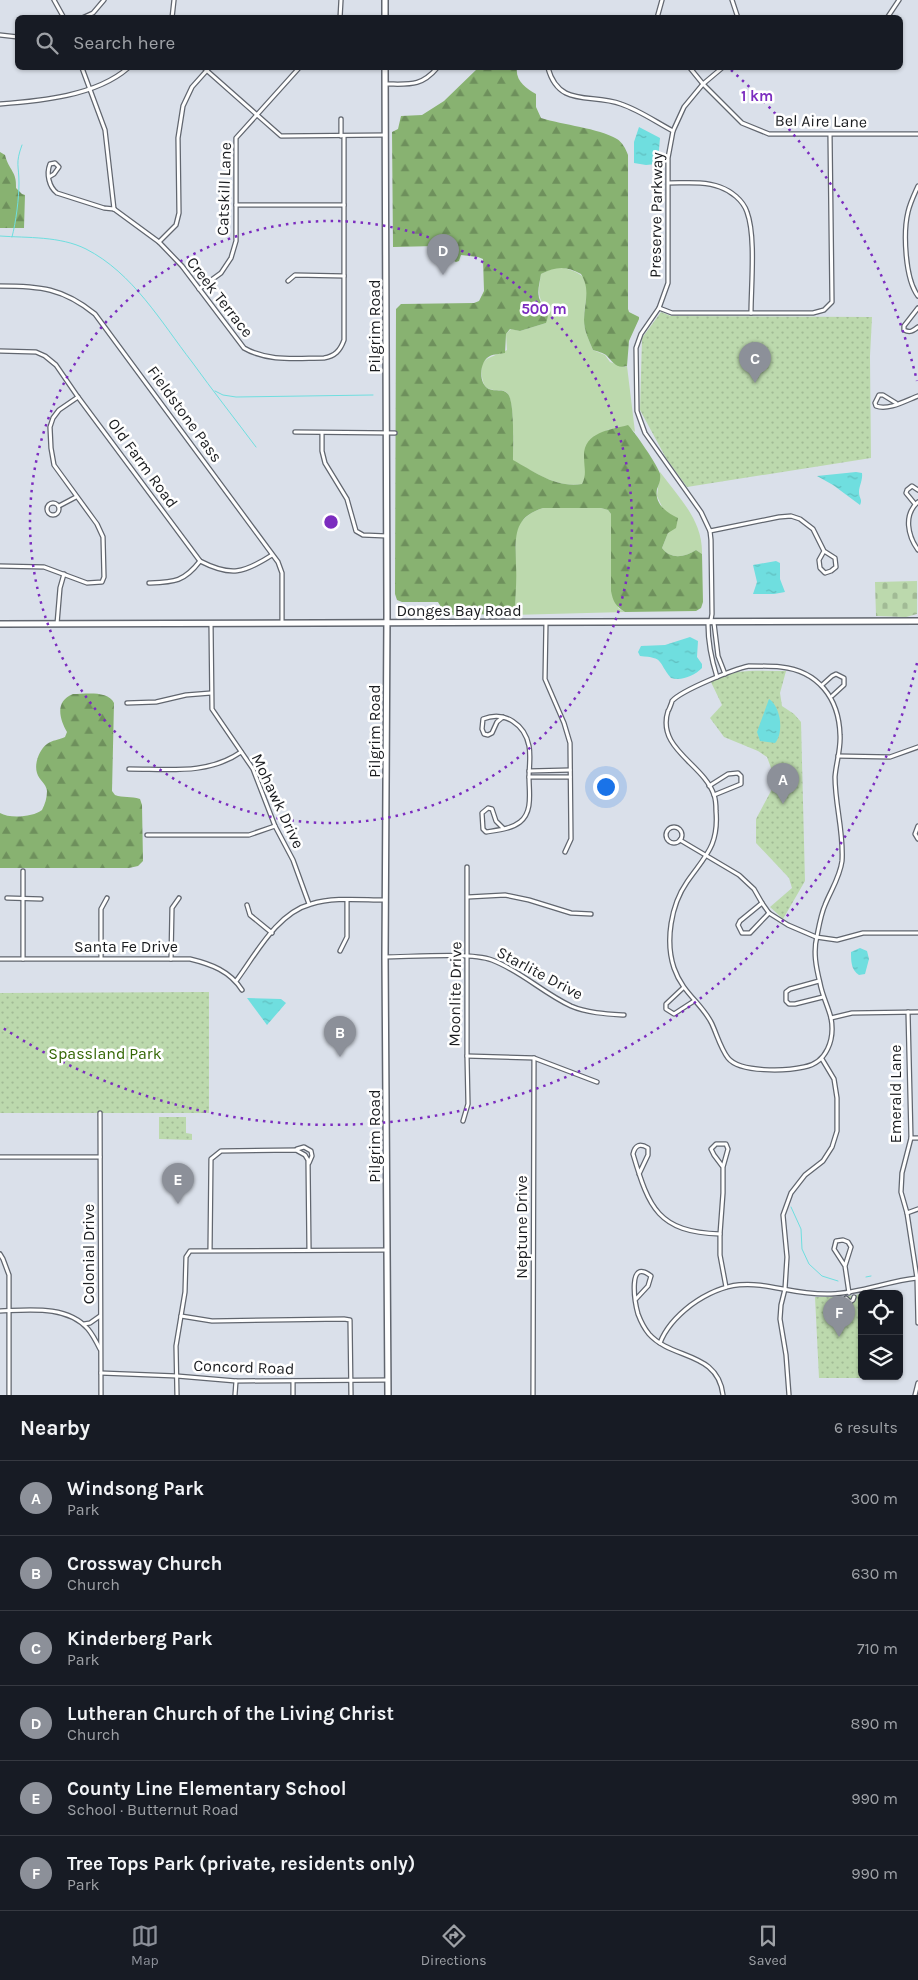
<!DOCTYPE html>
<meta charset="utf-8">
<style>
body{margin:0;font-family:Karla,sans-serif;background:#20242c;color:#f1f3f6}
.controls{position:absolute;right:15px;bottom:15px;display:grid;overflow:hidden;border-radius:8px;box-shadow:0 1px 4px #0004}
.controls button{width:45px;height:45px;display:grid;place-items:center;padding:0;border:0;border-bottom:1px solid #363941;background:#171b24;color:#f1f3f6;font:25px sans-serif}
.you{position:absolute;left:605px;top:786px;width:18px;height:18px;margin:-12px;border:4px solid #fff;border-radius:50%;background:#1a73e8;box-shadow:0 0 0 8px #1a73e833}
.badge{display:grid;place-items:center;width:32px;height:32px;border-radius:50%;background:#8c9099;color:#fff;font-size:16px;font-weight:700}
.pin{position:absolute;translate:-50% -41px;filter:drop-shadow(0 1px 2px #0008)}
.pin::after{content:'';position:absolute;top:26px;width:18px;height:15px;background:inherit;clip-path:polygon(0 0,100% 0,50% 100%)}
.list{margin:0;padding:0;list-style:none}
h2{display:flex;justify-content:space-between;align-items:center;height:65px;margin:0;padding:0 20px;font-size:21px}
h2 small{font-size:16px;font-weight:400;color:#9ea1a6}
.list li{display:grid;grid-template-columns:32px 1fr auto;gap:15px;align-items:center;box-sizing:border-box;height:75px;padding:0 20px;border-top:1px solid #363941}
.list b{display:block;font-size:19px;white-space:nowrap}
.list p{margin:0;font-size:16px;white-space:nowrap;color:#9ea1a6}
.list em{font-size:16px;font-style:normal;color:#9ea1a6}
.icon{flex:none;width:28px;height:28px;fill:none;stroke:currentColor;stroke-width:2;stroke-linecap:round;stroke-linejoin:round}
.map{position:relative;flex:none;width:918px;height:1395px;overflow:hidden}
.search{position:absolute;background:#171b24;box-shadow:0 1px 4px #0004;left:15px;right:15px;top:15px;height:55px;display:flex;align-items:center;gap:12px;box-sizing:border-box;padding:0 18px;border-radius:8px;color:#9ea1a6;font-size:19px}
.sheet{height:515px;background:#171b24}
nav{display:flex;justify-content:space-around;align-items:center;box-sizing:border-box;height:70px;border-top:1px solid #363941;background:#171b24;font-size:14px;color:#9ea1a6}
nav a{display:grid;justify-items:center;gap:2px}
nav .on{color:#8c9099}
.map>svg:first-child{display:block}
.grass{fill:#bcd9ad}
.forest{fill:url(#forest-firs)}
.cemetery{fill:url(#cemetery-stones)}
.park{fill:url(#park-dots)}
.water{fill:url(#water-ripples)}
.lines{fill:none;stroke-linecap:round;stroke-linejoin:round}
.stream{stroke:#6fdedf;stroke-width:1}
.street-casing{stroke:#61666f;stroke-width:5.5}
.secondary-casing{stroke:#61666f;stroke-width:8}
.street{stroke:#fff;stroke-width:3}
.secondary{stroke:#fff;stroke-width:5}
.ring{fill:none;stroke:#7b2cbf;stroke-width:2.5;stroke-dasharray:2.5 5}
.labels{text-anchor:middle;dominant-baseline:central;stroke-width:5;stroke-linejoin:round;paint-order:stroke}
.street-label{font-size:16px;fill:#1b1d20;stroke:#fff}
.park-label{font-size:16px;fill:#346705;stroke:#fff}
.centre{fill:#7b2cbf;stroke:#fff;stroke-width:2.5}
.ring-label{font-size:15px;text-anchor:middle;font-weight:bold;fill:#7b2cbf;stroke:#fff;stroke-width:5;stroke-linejoin:round;paint-order:stroke}
</style>
<div class="map">
<svg width="918" height="1395" viewBox="0 0 918 1395">
<defs>
<pattern id="forest-firs" width="22" height="20" patternUnits="userSpaceOnUse" patternTransform="scale(1.25)"><rect width="22" height="20" fill="#88b271"/><path d="M5 1l3.5 6h-7zM16 11l3.5 6h-7z" fill="#6e905c"/></pattern>
<pattern id="cemetery-stones" width="16" height="16" patternUnits="userSpaceOnUse" patternTransform="scale(1.25)"><rect width="16" height="16" fill="#bcd9ad"/><path d="M2 7V4a2 2 0 0 1 4 0v3zM10 15v-3a2 2 0 0 1 4 0v3z" fill="#a1ba95"/></pattern>
<pattern id="park-dots" width="8" height="8" patternUnits="userSpaceOnUse" patternTransform="scale(1.25)"><rect width="8" height="8" fill="#bcd9ad"/><path d="M2 2h.1M6 6h.1" fill="none" stroke="#a1ba95" stroke-width="1.8" stroke-linecap="round"/></pattern>
<pattern id="water-ripples" width="26" height="14" patternUnits="userSpaceOnUse" patternTransform="scale(1.25)"><rect width="26" height="14" fill="#6fdedf"/><path d="M2 4q2-2 4 0t4 0M15 11q2-2 4 0t4 0" fill="none" stroke="#60bebf"/></pattern>
</defs>
<rect width="100%" height="100%" fill="#dae0ea"/>
<g class="grass">
<path d="M560 267C600 276 584 291 584 320 584 331 589 340 593 350L605 355 610 362 625 367 627 366 635 432 628 426 607 430 584 454 586 476 582 484C555 488 535 472 513 461 513 447 515 405 508 394 504 388 496 392 490 389 485 388 483 383 482 377 478 356 493 358 507 350L506 334 511 329 520 331 546 323 547 308C536 298 539 288 541 274L551 269Z"/>
<path d="M660 472C679 498 703 520 702 554L696 550C685 557 671 560 662 548L668 533 664 511 657 496Z"/>
<path d="M543 508H601L608 510 611 514 618 608 625 612 511 615 515 614 516 530C522 519 530 512 543 508Z"/>
</g>
<g class="forest">
<path d="M478 68H517C515 80 526 89 536 94V107L541 118C563 125 598 128 617 139 622 142 626 149 628 155V309L629 312 639 317V319L629 341 627 366C616 369 613 362 606 355 603 353 597 351 593 350 589 340 584 331 584 320 584 303 591 290 581 274 567 266 556 266 541 274 540 282 537 290 539 298 543 310 552 306 546 323L520 331 510 329 506 334 505 353C501 354 494 354 490 356 479 361 478 384 489 389 495 392 503 388 508 394 515 403 513 447 513 460 535 472 555 488 582 484 587 474 584 468 584 457 583 432 610 430 628 425 634 431 659 467 660 474 661 480 659 484 657 489 654 504 667 513 678 518L676 528 668 533 662 548C671 560 685 557 696 550L702 554 703 602 701 608 696 611 625 612C615 606 613 601 611 591V514L608 510 601 508H543C511 518 516 540 516 566 517 582 515 598 515 614L446 615 438 602H402L397 600 395 594 396 309 401 304 474 303 479 301 484 291 483 259 478 257 461 255 459 261 456 262 447 257 436 246 393 247 392 132 398 129 401 116 422 115 444 101Z"/>
<path d="M0 152 5 155C9 171 17 171 16 188L22 194 25 195 24 228H0Z"/>
<path d="M73 694C85 694 108 690 114 703L112 791 115 795C123 798 131 796 140 799L142 805 143 861 138 866 129 868H0V813C10 819 33 817 42 810 45 804 47 798 47 791 46 783 39 780 37 773 34 764 39 750 47 744 52 740 59 740 65 737L67 732C59 718 55 701 73 694Z"/>
</g>
<path class="cemetery" d="M917 581V614L906 617 876 616 875 582Z"/>
<g class="park">
<path d="M661 312 671 316 872 317 870 356 871 458 687 487 666 458 640 410 642 338Z"/>
<path d="M786 671 780 693 782 706 794 714 801 722 805 881 783 919 770 907 792 888 789 878 756 843V819L772 789 774 776 767 757 758 751 724 737 710 718 722 705 710 680C720 680 727 674 737 672 753 670 770 671 786 671Z"/>
<path d="M209 992V1113H0V993Z"/>
<path d="M159 1117H186V1133L192 1134V1140L159 1139Z"/>
<path d="M866 1293 862 1294V1376L869 1378H819L815 1297H844Z"/>
</g>
<g class="water">
<path d="M639 127 660 138 658 161 656 164 646 165 634 163V142Z"/>
<path d="M856 472 862 473C863 480 859 486 859 492 859 499 863 499 860 505L833 485 817 476Z"/>
<path d="M776 561 780 563V579L785 592 774 594H753L757 582 753 565Z"/>
<path d="M690 637 698 641 697 657 702 664V668C694 676 682 681 671 678 657 661 665 658 640 656L638 652 641 646 665 645Z"/>
<path d="M769 699C781 707 784 733 775 743L760 741 757 732Z"/>
<path d="M860 948 867 951 869 959 865 974 859 975C851 970 851 961 851 952Z"/>
<path d="M247 998 281 999 286 1003 267 1025Z"/>
</g>
<g class="lines">
<g class="stream">
<path d="M0 236C28 238 60 236 86 249 133 273 161 322 192 362 213 391 235 419 256 447"/>
<path d="M12 237C16 222 19 198 19 183 19 165 15 164 22 145"/>
<path d="M215 391 223 395 236 397 373 395"/>
<path d="M791 1207 801 1229 802 1249 809 1264 822 1276 838 1281"/>
<path d="M866 1277 871 1276"/>
</g>
<defs>
<g id="street">
<path d="M54 0 64 18"/>
<path d="M732 0 738 18"/>
<path d="M82 18 93 13 104 0"/>
<path d="M172 18 174 0"/>
<path d="M340 18 341 0"/>
<path d="M657 18 662 0"/>
<path d="M887 18 899 0"/>
<path d="M0 35 18 37"/>
<path d="M82 68 105 130 114 209"/>
<path d="M204 68 281 136 385 135"/>
<path d="M548 68C559 108 591 93 621 104 639 110 656 122 673 131"/>
<path d="M690 68 703 84 742 123 769 134H918"/>
<path d="M385 84C409 84 421 87 437 68"/>
<path d="M0 104C40 101 96 96 128 68"/>
<path d="M341 136V119"/>
<path d="M49 177 54 174 59 167 55 163 50 164C46 174 49 187 57 193L104 208 114 209"/>
<path d="M669 183C686 183 704 181 720 187 731 191 743 200 747 212 756 236 751 286 751 313"/>
<path d="M918 186C914 195 910 203 908 212 903 233 905 279 918 296"/>
<path d="M236 205H344"/>
<path d="M114 209 159 242 182 266 244 348C268 362 297 358 324 358 335 356 340 351 344 340V136"/>
<path d="M159 242 176 225 179 213 178 138 183 106 192 87 209 68"/>
<path d="M288 281 295 275 344 276"/>
<path d="M0 286C40 286 63 288 95 314L278 562 282 573V623"/>
<path d="M199 289 221 273 231 258 236 241V138L299 68"/>
<path d="M659 308 672 313H813L824 310 832 302 830 135"/>
<path d="M918 308 904 326V330C910 333 913 331 918 327"/>
<path d="M0 351 36 352 45 356 56 365 78 397 200 561C231 577 244 573 272 555"/>
<path d="M896 403 883 395H879L875 403 876 406C888 411 907 400 918 396"/>
<path d="M295 432 395 433"/>
<path d="M322 433V451L325 463 347 499 356 531 363 535 387 536"/>
<path d="M918 502C903 515 908 536 918 550"/>
<circle cx="53" cy="509" r="6"/>
<path d="M915 504 906 493 907 490 912 486 918 490"/>
<path d="M59 506 76 497"/>
<path d="M710 531 779 517 791 516 800 519 813 529 824 551 819 560 820 568 825 573 831 571 836 567 835 558 824 551"/>
<path d="M0 566 44 567 87 583 102 582 104 577 103 537 97 524 54 465 51 448 50 427 53 418 59 410 78 397"/>
<path d="M149 583C174 582 184 582 200 561"/>
<path d="M546 622 545 679 564 723 570 743 571 839 565 852"/>
<path d="M714 623 718 656 725 674"/>
<path d="M57 624 60 588 64 574"/>
<path d="M211 624 212 709 253 769 275 826 293 860 309 904"/>
<path d="M749 666C759 666 770 666 781 667 818 671 839 698 840 735 841 749 836 763 835 777 835 805 844 833 842 861 840 877 831 890 825 905 821 914 819 926 817 936 813 952 816 967 820 983 822 995 828 1006 831 1018 835 1039 827 1063 804 1067 786 1071 740 1073 728 1058 721 1049 717 1035 712 1024 702 1003 683 994 674 968 665 941 671 905 687 882 705 856 719 846 716 811 716 806 716 800 714 795 704 764 656 749 668 711 669 710 672 702 672 701 682 690 734 669 749 666Z"/>
<path d="M717 677C711 658 708 644 708 624L711 620 712 614 711 540 710 531 701 512 645 433 637 411 636 348 641 334 659 308 668 283V158L673 131 684 107 703 84 722 68"/>
<path d="M822 685 832 676 836 674 844 678V685L832 696"/>
<path d="M127 703 156 702 186 695 211 693"/>
<path d="M503 717 497 722 492 733 488 735 484 734 482 729 483 719C505 710 525 725 529 746 531 756 529 768 529 778 529 792 533 812 520 822 511 829 498 830 486 832L483 829 482 813 488 808 492 809 496 821 503 828"/>
<path d="M838 756 890 757 918 747"/>
<path d="M129 769C168 769 208 775 241 752"/>
<path d="M529 771 570 770"/>
<path d="M529 777H570"/>
<path d="M709 786 728 774 738 773 741 776V784L714 795"/>
<path d="M918 826 915 834 918 839"/>
<circle cx="674" cy="835" r="8"/>
<path d="M147 835H249L275 826"/>
<path d="M680 840 739 875 754 889 762 903 769 913 788 925 816 937 837 940 863 933H918"/>
<path d="M468 897 505 895 529 900 571 913 591 914"/>
<path d="M7 898 41 899"/>
<path d="M762 903 740 921 738 925 742 933H750L769 913"/>
<path d="M247 905 250 915 272 933"/>
<path d="M340 951 347 937V900"/>
<path d="M385 957C410 957 471 952 492 960 521 971 543 993 571 1006 587 1013 607 1014 624 1015"/>
<path d="M101 958V909L107 898"/>
<path d="M0 959H190C211 964 230 971 242 990"/>
<path d="M23 959V871"/>
<path d="M171 959 172 908 179 898"/>
<path d="M236 981C256 954 277 913 311 904 334 897 361 900 385 900"/>
<path d="M819 981 790 989 786 992V1001L789 1004H795L823 997"/>
<path d="M683 988 666 1004V1009L674 1014 694 1001"/>
<path d="M908 1012 911 1138 902 1173 901 1192 907 1213 917 1278 918 1323"/>
<path d="M831 1018 852 1013 918 1012"/>
<path d="M467 1056 534 1058 597 1082"/>
<path d="M100 1113 101 1395"/>
<path d="M463 1121 468 1104 467 1056V867"/>
<path d="M911 1138H918"/>
<path d="M297 1149 304 1147 311 1151 312 1156 309 1163"/>
<path d="M0 1157H100"/>
<path d="M723 1167 714 1155 711 1149 716 1144H726L728 1149 723 1167V1193L720 1234V1255L726 1287"/>
<path d="M639 1174 648 1155V1148C640 1143 635 1145 633 1154 649 1208 658 1232 720 1234"/>
<path d="M907 1213 918 1209"/>
<path d="M210 1250 211 1159 221 1151 296 1150 305 1155 308 1160 309 1249"/>
<path d="M0 1254 3 1259 9 1275V1395"/>
<path d="M845 1266 851 1247 848 1242 843 1240 836 1241 834 1249 845 1266 849 1293"/>
<path d="M846 1298 850 1302 853 1300 854 1297"/>
<path d="M636 1299 648 1286 651 1276C627 1257 635 1303 638 1314 641 1322 644 1328 649 1334 672 1360 718 1351 723 1395"/>
<path d="M0 1311C29 1310 67 1305 88 1329 93 1335 97 1343 100 1349"/>
<path d="M181 1316 212 1321 344 1319 350 1320 351 1395"/>
<path d="M84 1324 90 1323 100 1316"/>
<path d="M660 1343C666 1327 678 1315 691 1305 747 1265 774 1296 831 1294 861 1293 888 1281 917 1278"/>
<path d="M101 1373 177 1376 236 1381 388 1380"/>
<path d="M293 1381V1395"/>
<path d="M177 1395 176 1346 185 1292 186 1257 190 1251 387 1250"/>
<path d="M235 1395 236 1381"/>
<path d="M533 1395 534 1058"/>
<path d="M789 1395 786 1355 780 1319 781 1305 785 1289 787 1257 783 1215 791 1193 805 1175 823 1161 832 1147 837 1131V1098L834 1079 822 1059"/>
<path d="M915 1395 918 1383"/>
</g>
<g id="secondary">
<path d="M385 0V18"/>
<path d="M385 68 387 615 385 957 388 1395"/>
<path d="M0 624 918 621"/>
</g>
</defs>
<use href="#street" class="street-casing"/>
<use href="#secondary" class="secondary-casing"/>
<use href="#street" class="street"/>
<use href="#secondary" class="secondary"/>
</g>
<g class="ring">
<circle cx="331" cy="522" r="301"/>
<path d="M917 663A603 603 0 0 1 3 1028M731 70A603 603 0 0 1 917 381"/>
</g>
<g class="labels">
<g class="street-label">
<text transform="translate(821 121) rotate(1)">Bel Aire Lane</text>
<text transform="translate(224 189) rotate(-88)">Catskill Lane</text>
<text transform="translate(656 215) rotate(-89)">Preserve Parkway</text>
<text transform="translate(220 297) rotate(52)">Creek Terrace</text>
<text transform="translate(374 326) rotate(-90)">Pilgrim Road</text>
<text transform="translate(185 414) rotate(54)">Fieldstone Pass</text>
<text transform="translate(143 463) rotate(54)">Old Farm Road</text>
<text x="459" y="610">Donges Bay Road</text>
<text transform="translate(374 731) rotate(-90)">Pilgrim Road</text>
<text transform="translate(278 801) rotate(65)">Mohawk Drive</text>
<text x="126" y="946">Santa Fe Drive</text>
<text transform="translate(540 973) rotate(28)">Starlite Drive</text>
<text transform="translate(455 994) rotate(-89)">Moonlite Drive</text>
<text transform="translate(895 1094) rotate(-90)">Emerald Lane</text>
<text transform="translate(374 1136) rotate(-90)">Pilgrim Road</text>
<text transform="translate(521 1227) rotate(-90)">Neptune Drive</text>
<text transform="translate(88 1254) rotate(-90)">Colonial Drive</text>
<text transform="translate(244 1367) rotate(2)">Concord Road</text>
</g>
<g class="park-label">
<text x="105" y="1053">Spassland Park</text>
</g>
</g>
<circle cx="331" cy="522" r="8" class="centre"/>
<g class="ring-label">
<text x="757" y="101">1 km</text>
<text x="544" y="314">500 m</text>
</g>
</svg>
<div class="controls">
<button><svg class="icon" aria-label="locate" viewBox="0 0 24 24"><circle cx="12" cy="12" r="6"/><path d="M12 2v4M12 18v4M2 12h4M18 12h4"/></svg></button>
<button><svg class="icon" aria-label="layers" viewBox="0 0 24 24"><path d="M12 4l9 5-9 5-9-5zM3 14l9 5 9-5"/></svg></button>
</div>
<div class="you"></div>
<div class="pin badge" style="left:783px;top:804px">A</div>
<div class="pin badge" style="left:340px;top:1057px">B</div>
<div class="pin badge" style="left:755px;top:383px">C</div>
<div class="pin badge" style="left:443px;top:275px">D</div>
<div class="pin badge" style="left:178px;top:1204px">E</div>
<div class="pin badge" style="left:839px;top:1337px">F</div>
<div class="search"><svg class="icon" aria-label="search" viewBox="0 0 24 24"><circle cx="10" cy="10" r="6"/><path d="M15 15l6 6"/></svg>Search here</div>
</div>
<section class="sheet">
<h2>Nearby<small>6 results</small></h2>
<ul class="list">
<li><span class="badge">A</span><div><b>Windsong Park</b><p>Park</p></div><em>300 m</em></li>
<li><span class="badge">B</span><div><b>Crossway Church</b><p>Church</p></div><em>630 m</em></li>
<li><span class="badge">C</span><div><b>Kinderberg Park</b><p>Park</p></div><em>710 m</em></li>
<li><span class="badge">D</span><div><b>Lutheran Church of the Living Christ</b><p>Church</p></div><em>890 m</em></li>
<li><span class="badge">E</span><div><b>County Line Elementary School</b><p>School · Butternut Road</p></div><em>990 m</em></li>
<li><span class="badge">F</span><div><b>Tree Tops Park (private, residents only)</b><p>Park</p></div><em>990 m</em></li>
</ul>
</section>
<nav>
<a class="on"><svg class="icon" aria-label="map" viewBox="0 0 24 24"><path d="M3 6l6-2 6 2 6-2v14l-6 2-6-2-6 2zM9 4v14M15 6v14"/></svg>Map</a>
<a><svg class="icon" aria-label="directions" viewBox="0 0 24 24"><path d="M12 3l9 9-9 9-9-9zM9 14v-3h6M13 9l2 2-2 2"/></svg>Directions</a>
<a><svg class="icon" aria-label="saved" viewBox="0 0 24 24"><path d="M7 4h10v16l-5-4-5 4z"/></svg>Saved</a>
</nav>
